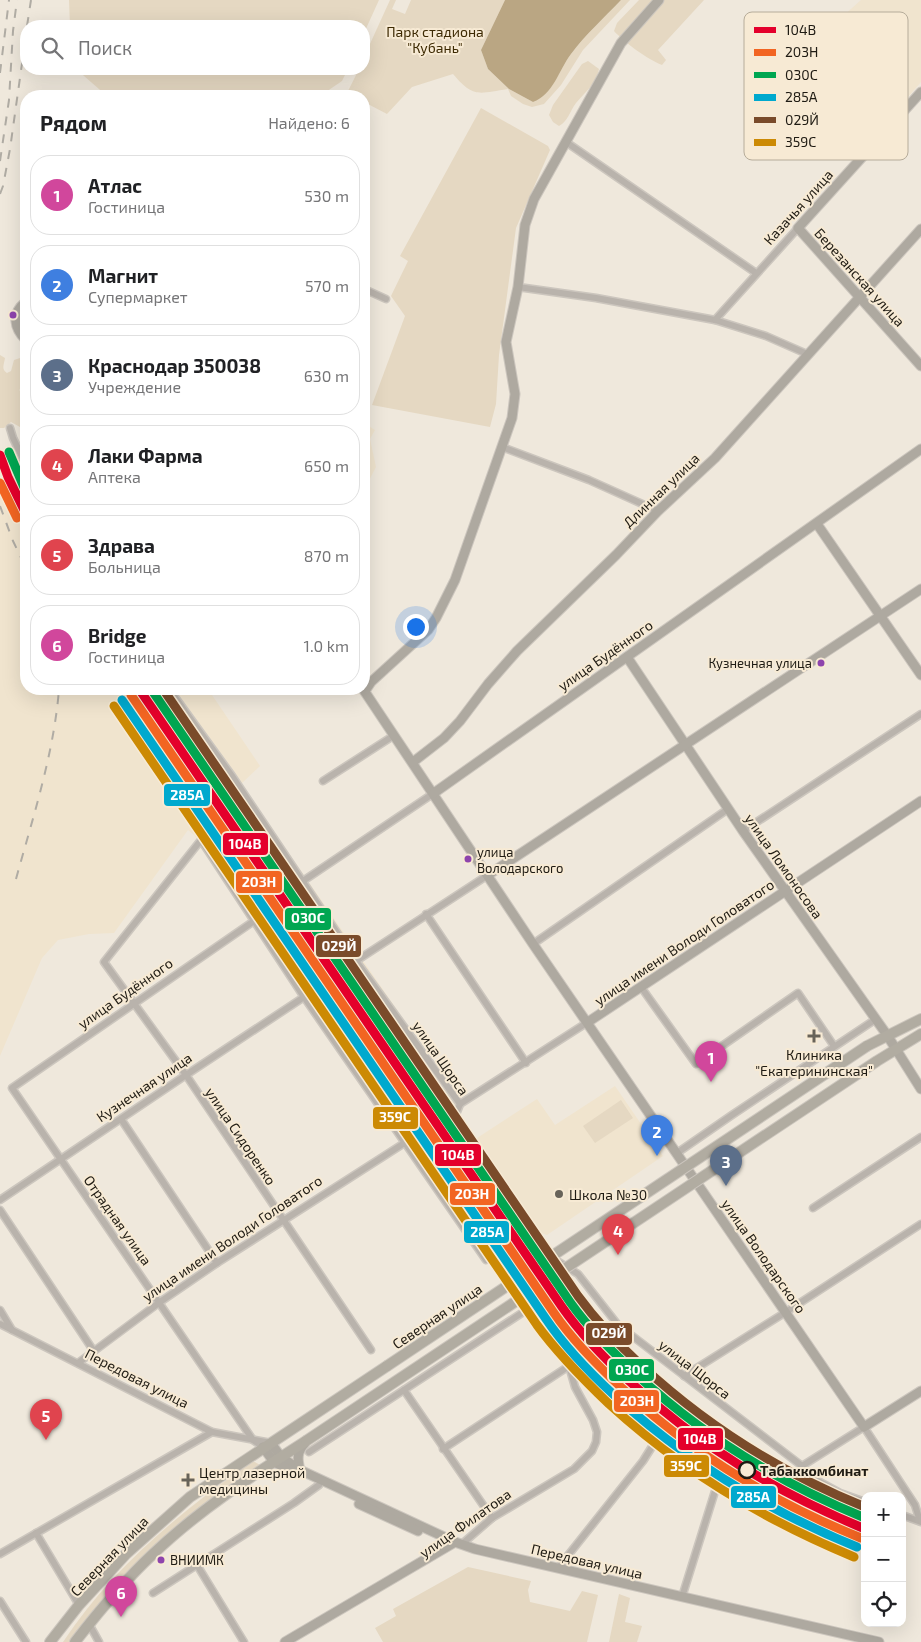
<!DOCTYPE html>
<html lang="ru">
<meta charset="utf-8">
<style>
body{margin:0;font-family:"Exo 2",sans-serif;background:#f6f6f6;color:#202124}
.controls{position:absolute;right:15px;bottom:15px;display:grid;overflow:hidden;border-radius:10px;box-shadow:0 5px 20px #0002}
.controls button{width:45px;height:45px;display:grid;place-items:center;padding:0;border:0;border-bottom:1px solid #e0e0e0;background:#fff;color:#202124;font:25px sans-serif}
.you{position:absolute;left:415px;top:626px;width:18px;height:18px;margin:-12px;border:4px solid #fff;border-radius:50%;background:#1a73e8;box-shadow:0 0 0 8px #1a73e833}
.badge{display:grid;place-items:center;width:32px;height:32px;border-radius:50%;background:#2563eb;color:#fff;font-size:16px;font-weight:700}
.pin{position:absolute;translate:-50% -41px;filter:drop-shadow(0 1px 2px #0008)}
.pin::after{content:'';position:absolute;top:26px;width:18px;height:15px;background:inherit;clip-path:polygon(0 0,100% 0,50% 100%)}
.list{margin:0;padding:0;list-style:none}
h2{display:flex;justify-content:space-between;align-items:center;height:65px;margin:0;padding:0 20px;font-size:21px}
h2 small{font-size:16px;font-weight:400;color:#757577}
.list li{display:grid;grid-template-columns:32px 1fr auto;gap:15px;align-items:center;box-sizing:border-box;height:80px;margin:0 10px 10px;padding:0 10px;border:1px solid #e0e0e0;border-radius:20px}
.list b{display:block;font-size:19px;white-space:nowrap}
.list p{margin:0;font-size:16px;white-space:nowrap;color:#757577}
.list em{font-size:16px;font-style:normal;color:#757577}
.icon{flex:none;width:28px;height:28px;fill:none;stroke:currentColor;stroke-width:2;stroke-linecap:round;stroke-linejoin:round}
.map{position:relative;flex:none;width:921px;height:1642px;overflow:hidden}
.search{position:absolute;background:#fff;box-shadow:0 5px 20px #0002;left:20px;top:20px;width:350px;height:55px;display:flex;align-items:center;gap:12px;box-sizing:border-box;padding:0 18px;border-radius:20px;color:#757577;font-size:19px}
.panel{position:absolute;background:#fff;box-shadow:0 5px 20px #0002;left:20px;top:90px;width:350px;height:605px;border-radius:20px}
.map>svg:first-child{display:block}
.built{fill:#f0e4ce}
.green{fill:#e5d8c2}
.water{fill:#baa683}
.lines{fill:none;stroke-linecap:round;stroke-linejoin:round}
.street-casing{stroke:#ccc6be;stroke-width:9}
.secondary-casing{stroke:#ccc6be;stroke-width:11}
.primary-casing{stroke:#ccc6be;stroke-width:12}
.street{stroke:#b9b3ac;stroke-width:6}
.secondary{stroke:#aea9a0;stroke-width:9}
.primary{stroke:#b1aca1;stroke-width:10}
.rail{stroke:#b0aca4;stroke-width:2;stroke-dasharray:9 9;stroke-linecap:butt}
.primary-bridge-casing{stroke:#ccc6be;stroke-width:12;stroke-linecap:butt}
.primary-bridge{stroke:#b1aca1;stroke-width:10}
.rail-1-casing{stroke:#f7ead4;stroke-width:12}
.rail-2-casing{stroke:#f7ead4;stroke-width:12}
.rail-3-casing{stroke:#f7ead4;stroke-width:12}
.rail-4-casing{stroke:#f7ead4;stroke-width:12}
.rail-5-casing{stroke:#f7ead4;stroke-width:12}
.rail-6-casing{stroke:#f7ead4;stroke-width:12}
.rail-1{stroke:#e4002b;stroke-width:9}
.rail-2{stroke:#f26522;stroke-width:9}
.rail-3{stroke:#00a651;stroke-width:9}
.rail-4{stroke:#00a9ce;stroke-width:9}
.rail-5{stroke:#7a4b2a;stroke-width:9}
.rail-6{stroke:#cc8a04;stroke-width:9}
.bus-dot{fill:#8e44ad;stroke:#f7ead4;stroke-width:2}
.poi-dot{fill:#686359;stroke:#f7ead4;stroke-width:2}
.stop-dot{fill:#f7ead4;stroke:#1f1b13;stroke-width:2.5}
.labels{text-anchor:middle;dominant-baseline:central;stroke-width:4;stroke-linejoin:round;paint-order:stroke}
.bus-label{font-size:13px;fill:#1f1b13;stroke:#f7ead4;text-anchor:start}
.park-label{font-size:14px;fill:#3d2a03;stroke:#f7ead4}
.street-label{font-size:14px;fill:#1f1b13;stroke:#f7ead4}
.poi-label{font-size:14px;fill:#1f1b13;stroke:#f7ead4;text-anchor:start}
.stop-label{font-size:14px;font-weight:bold;fill:#1f1b13;stroke:#f7ead4;text-anchor:start}
.key{fill:#f7ead4;stroke:#b6ac9a;stroke-width:1}
.key-label{font-size:14px;fill:#1f1b13}
.line-badge{stroke:#f7ead4;stroke-width:2}
.badge-label{font-size:14px;text-anchor:middle;font-weight:bold;fill:#fff}
</style>
<div class="map">
<svg width="921" height="1642" viewBox="0 0 921 1642">
<rect width="100%" height="100%" fill="#efe8dc"/>
<g class="built">
<path d="M861 0H921V82L901 105 832 26Z"/>
<path d="M364 423 375 430 370 439 376 467 364 490Z"/>
<path d="M0 483 5 496 26 536V689H165L169 694 177 689H208L260 766 241 784 460 1101 448 1125 532 1249 506 1276 263 921 253 925 194 835 188 830 114 933 89 934 58 940 42 958 0 1056Z"/>
<path d="M615 1086 663 1156 547 1235 536 1231 474 1140 537 1099 555 1125Z"/>
</g>
<g class="green">
<path d="M69 0H379L364 33V26H70Z"/>
<path d="M390 0H396L392 9 405 14 411 0H505L481 50 488 69 509 89 533 102C553 94 559 70 571 54 585 35 604 18 621 0H630L583 50 561 85 544 104 532 107 523 104 511 96 508 89C479 93 474 99 453 74L412 87 387 114 364 102V96H353L347 93 359 69H364V57Z"/>
<path d="M639 0H704L658 50 666 60 662 65C647 59 624 42 614 31L617 23Z"/>
<path d="M588 61 599 69C596 84 586 91 576 103 570 111 568 121 559 126L553 122 549 115 553 105 582 64Z"/>
<path d="M76 69H348L342 81 320 96H107Z"/>
<path d="M481 108 548 146 550 150 516 228 499 355 496 404 490 427 372 405 405 316 391 296 408 261 400 256Z"/>
<path d="M0 355 5 358C4 365 1 369 7 373L11 371 14 360 26 356V391L22 388 19 390 26 395V411L20 427 11 422 4 428H0Z"/>
<path d="M621 1100 633 1118 595 1143 583 1126Z"/>
<path d="M253 1461 260 1465C211 1499 164 1534 123 1577 104 1598 86 1620 69 1642H63C112 1568 180 1512 253 1461Z"/>
<path d="M468 1567 531 1581 528 1590 530 1602 570 1611 582 1591 598 1595 587 1642H383L375 1628 396 1616 393 1609Z"/>
<path d="M619 1594 630 1598 625 1622 642 1626 637 1642H609Z"/>
</g>
<path class="water" d="M505 0H621C604 18 585 35 571 54 559 70 553 95 533 102L509 89 488 69 481 50Z"/>
<g class="lines">
<defs>
<g id="street">
<path d="M566 142 756 273"/>
<path d="M518 287 596 298 715 320 766 336 807 354"/>
<path d="M364 289 386 299"/>
<path d="M715 320 798 228"/>
<path d="M10 428 13 438 26 465"/>
<path d="M502 447 589 480 658 511"/>
<path d="M169 689 232 776 356 961 460 1104"/>
<path d="M323 781 393 736"/>
<path d="M743 831 921 714"/>
<path d="M303 881 434 793"/>
<path d="M426 914 526 1063"/>
<path d="M254 921 12 1088 253 1440 263 1447"/>
<path d="M533 944 728 809"/>
<path d="M356 961 488 875"/>
<path d="M641 987 696 1064 798 993 834 1046"/>
<path d="M460 1104 453 1122 538 1249 578 1274 618 1325 802 1466 805 1474 840 1493 865 1502"/>
<path d="M460 1104 588 1022"/>
<path d="M121 1119 217 1263"/>
<path d="M677 1153 732 1115 876 1019"/>
<path d="M0 1200 186 1075 304 997"/>
<path d="M813 1208 921 1137"/>
<path d="M0 1210 93 1350"/>
<path d="M0 1310 12 1330"/>
<path d="M0 1324 212 1432 271 1443"/>
<path d="M371 1350 186 1075 104 962 201 840 304 997 486 1260"/>
<path d="M78 1363 160 1302 217 1263 406 1142"/>
<path d="M684 1376 786 1312 921 1224"/>
<path d="M404 1390 492 1518"/>
<path d="M443 1449 569 1366"/>
<path d="M309 1452 531 1307 569 1366 575 1387 593 1420 597 1432 596 1442 592 1451 574 1469 492 1518 462 1544"/>
<path d="M802 1466 864 1427 915 1505 920 1521"/>
<path d="M902 1515 921 1522"/>
<path d="M36 1533 79 1605"/>
<path d="M0 1554 212 1432"/>
<path d="M197 1565 244 1642"/>
<path d="M558 1568 643 1461 660 1434"/>
<path d="M153 1593 294 1503 319 1485"/>
<path d="M682 1597 721 1472"/>
<path d="M0 1601 26 1642"/>
<path d="M89 1624 99 1642"/>
</g>
<g id="secondary">
<path d="M921 92 798 228 921 366"/>
<path d="M26 302C11 313 14 328 26 340"/>
<path d="M817 524 921 675"/>
<path d="M627 657 743 831 887 1035 921 1089"/>
<path d="M363 689 533 944 864 1427 921 1391"/>
<path d="M365 691 371 682 428 630 436 618 455 580 512 418 515 394 506 342 518 287 525 225 534 199 621 43 659 0"/>
<path d="M413 762 444 738 460 721 488 684 517 651 616 555 658 511 715 458 921 229"/>
<path d="M434 793 921 449"/>
<path d="M488 875 921 589"/>
<path d="M588 1022 921 801"/>
<path d="M271 1443 281 1457 300 1470 455 1542 475 1549 879 1642"/>
<path d="M263 1447 274 1462 292 1471"/>
<path d="M300 1470C297 1458 297 1452 305 1443"/>
<path d="M359 1504 418 1531"/>
<path d="M285 1642 455 1542"/>
</g>
<g id="primary">
<path d="M867 1046 921 1019"/>
<path d="M731 1158 877 1061 921 1034"/>
<path d="M50 1642 79 1605 126 1554 190 1497 387 1366"/>
<path d="M75 1642C99 1611 124 1581 153 1554 199 1510 253 1475 306 1441"/>
</g>
</defs>
<use href="#street" class="street-casing"/>
<use href="#secondary" class="secondary-casing"/>
<use href="#primary" class="primary-casing"/>
<use href="#street" class="street"/>
<use href="#secondary" class="secondary"/>
<use href="#primary" class="primary"/>
<g class="rail">
<path d="M27 26 31 0"/>
<path d="M0 73 9 0"/>
<path d="M0 161 9 100 13 31 17 0"/>
<path d="M0 194 3 186 10 149 26 35"/>
<path d="M0 506 13 541 26 568"/>
<path d="M16 879C33 817 54 753 59 689"/>
</g>
<defs>
<g id="primary-bridge">
<path d="M387 1366 867 1046"/>
<path d="M306 1441 731 1158"/>
</g>
</defs>
<use href="#primary-bridge" class="primary-bridge-casing"/>
<use href="#primary-bridge" class="primary-bridge"/>
<defs>
<g id="rail-1">
<path d="M0 455 8 477 26 514"/>
<path d="M139 689 562 1307C581 1334 604 1358 628 1380 699 1446 776 1492 865 1529"/>
</g>
<g id="rail-2">
<path d="M0 483 17 518"/>
<path d="M131 695 554 1313C573 1341 598 1366 623 1389 694 1455 772 1502 861 1538"/>
</g>
<g id="rail-3">
<path d="M9 452 26 492"/>
<path d="M151 689 570 1302C589 1329 613 1352 637 1375 704 1437 780 1483 865 1518"/>
</g>
<path id="rail-4" d="M122 700 546 1319C565 1347 589 1372 614 1395 687 1462 766 1510 857 1547"/>
<path id="rail-5" d="M163 689 578 1296C597 1322 619 1345 642 1366 708 1427 782 1473 865 1507"/>
<path id="rail-6" d="M114 706 537 1325C558 1354 583 1379 609 1404 682 1471 762 1519 854 1557"/>
</defs>
<use href="#rail-1" class="rail-1-casing"/>
<use href="#rail-2" class="rail-2-casing"/>
<use href="#rail-3" class="rail-3-casing"/>
<use href="#rail-4" class="rail-4-casing"/>
<use href="#rail-5" class="rail-5-casing"/>
<use href="#rail-6" class="rail-6-casing"/>
<use href="#rail-1" class="rail-1"/>
<use href="#rail-2" class="rail-2"/>
<use href="#rail-3" class="rail-3"/>
<use href="#rail-4" class="rail-4"/>
<use href="#rail-5" class="rail-5"/>
<use href="#rail-6" class="rail-6"/>
</g>
<g class="bus-dot">
<circle cx="13" cy="315" r="4.5"/>
<circle cx="821" cy="663" r="4.5"/>
<circle cx="468" cy="859" r="4.5"/>
<circle cx="161" cy="1560" r="4.5"/>
</g>
<g class="poi-dot">
<path d="M811.5 1028.5h5v5h5v5h-5v5h-5v-5h-5v-5h5z"/>
<circle cx="559" cy="1194" r="5"/>
<path d="M185.5 1472.5h5v5h5v5h-5v5h-5v-5h-5v-5h5z"/>
</g>
<circle class="stop-dot" cx="747" cy="1470" r="8"/>
<g class="labels">
<g class="bus-label">
<text x="812" y="663" text-anchor="end">Кузнечная улица</text>
<text x="477" y="852">улица<tspan x="477" dy="16">Володарского</tspan></text>
<text x="170" y="1560">ВНИИМК</text>
</g>
<g class="park-label">
<text x="435" y="31">Парк стадиона<tspan x="435" dy="16">"Кубань"</tspan></text>
</g>
<g class="street-label">
<text transform="translate(798 207) rotate(-48)">Казачья улица</text>
<text transform="translate(860 277) rotate(48)">Березанская улица</text>
<text transform="translate(661 490) rotate(-44)">Длинная улица</text>
<text transform="translate(605 655) rotate(-35)">улица Будённого</text>
<text transform="translate(784 866) rotate(55)">улица Ломоносова</text>
<text transform="translate(684 942) rotate(-34)">улица имени Володи Головатого</text>
<text transform="translate(125 993) rotate(-35)">улица Будённого</text>
<text transform="translate(441 1058) rotate(55)">улица Щорса</text>
<text transform="translate(144 1087) rotate(-34)">Кузнечная улица</text>
<text transform="translate(241 1136) rotate(56)">улица Сидоренко</text>
<text transform="translate(118 1220) rotate(55)">Отрадная улица</text>
<text transform="translate(232 1238) rotate(-34)">улица имени Володи Головатого</text>
<text transform="translate(764 1256) rotate(55)">улица Володарского</text>
<text transform="translate(437 1316) rotate(-34)">Северная улица</text>
<text transform="translate(695 1369) rotate(38)">улица Щорса</text>
<text transform="translate(137 1378) rotate(27)">Передовая улица</text>
<text transform="translate(465 1523) rotate(-35)">улица Филатова</text>
<text transform="translate(109 1556) rotate(-46)">Северная улица</text>
<text transform="translate(587 1561) rotate(13)">Передовая улица</text>
</g>
<g class="poi-label">
<text x="814" y="1054" text-anchor="middle">Клиника<tspan x="814" dy="16">"Екатерининская"</tspan></text>
<text x="569" y="1194">Школа №30</text>
<text x="199" y="1472">Центр лазерной<tspan x="199" dy="16">медицины</tspan></text>
</g>
<g class="stop-label">
<text x="760" y="1470">Табаккомбинат</text>
</g>
</g>
<rect x="744" y="12" width="164" height="148" rx="8" class="key"/>
<rect x="754" y="27" width="22" height="6" fill="#e4002b"/>
<rect x="754" y="49" width="22" height="7" fill="#f26522"/>
<rect x="754" y="72" width="22" height="6" fill="#00a651"/>
<rect x="754" y="94" width="22" height="7" fill="#00a9ce"/>
<rect x="754" y="117" width="22" height="6" fill="#7a4b2a"/>
<rect x="754" y="139" width="22" height="7" fill="#cc8a04"/>
<g class="key-label">
<text x="785" y="35">104В</text>
<text x="785" y="57">203Н</text>
<text x="785" y="80">030C</text>
<text x="785" y="102">285А</text>
<text x="785" y="125">029Й</text>
<text x="785" y="147">359С</text>
</g>
<g class="line-badge">
<rect x="163" y="783" width="48" height="24" rx="5" fill="#00a9ce"/>
<rect x="222" y="832" width="47" height="24" rx="5" fill="#e4002b"/>
<rect x="235" y="870" width="48" height="24" rx="5" fill="#f26522"/>
<rect x="284" y="907" width="48" height="24" rx="5" fill="#00a651"/>
<rect x="315" y="934" width="47" height="24" rx="5" fill="#7a4b2a"/>
<rect x="372" y="1106" width="47" height="24" rx="5" fill="#cc8a04"/>
<rect x="434" y="1143" width="48" height="24" rx="5" fill="#e4002b"/>
<rect x="449" y="1182" width="47" height="24" rx="5" fill="#f26522"/>
<rect x="463" y="1220" width="47" height="24" rx="5" fill="#00a9ce"/>
<rect x="585" y="1322" width="48" height="24" rx="5" fill="#7a4b2a"/>
<rect x="608" y="1358" width="47" height="24" rx="5" fill="#00a651"/>
<rect x="613" y="1389" width="47" height="24" rx="5" fill="#f26522"/>
<rect x="677" y="1427" width="47" height="24" rx="5" fill="#e4002b"/>
<rect x="663" y="1454" width="47" height="24" rx="5" fill="#cc8a04"/>
<rect x="730" y="1485" width="47" height="24" rx="5" fill="#00a9ce"/>
</g>
<g class="badge-label">
<text x="187" y="800">285А</text>
<text x="245" y="849">104В</text>
<text x="259" y="887">203Н</text>
<text x="308" y="923">030C</text>
<text x="339" y="951">029Й</text>
<text x="395" y="1122">359С</text>
<text x="458" y="1160">104В</text>
<text x="472" y="1199">203Н</text>
<text x="487" y="1237">285А</text>
<text x="609" y="1338">029Й</text>
<text x="632" y="1375">030C</text>
<text x="637" y="1406">203Н</text>
<text x="700" y="1444">104В</text>
<text x="686" y="1471">359С</text>
<text x="753" y="1502">285А</text>
</g>
</svg>
<div class="controls">
<button>+</button>
<button>−</button>
<button><svg class="icon" aria-label="locate" viewBox="0 0 24 24"><circle cx="12" cy="12" r="6"/><path d="M12 2v4M12 18v4M2 12h4M18 12h4"/></svg></button>
</div>
<div class="you"></div>
<div class="pin badge" style="left:711px;top:1082px;background:#d1479c">1</div>
<div class="pin badge" style="left:657px;top:1156px;background:#3f7fe0">2</div>
<div class="pin badge" style="left:726px;top:1186px;background:#5c6f8a">3</div>
<div class="pin badge" style="left:618px;top:1255px;background:#e0444e">4</div>
<div class="pin badge" style="left:46px;top:1440px;background:#e0444e">5</div>
<div class="pin badge" style="left:121px;top:1617px;background:#d1479c">6</div>
<div class="search"><svg class="icon" aria-label="search" viewBox="0 0 24 24"><circle cx="10" cy="10" r="6"/><path d="M15 15l6 6"/></svg>Поиск</div>
<section class="panel">
<h2>Рядом<small>Найдено: 6</small></h2>
<ul class="list">
<li><span class="badge" style="background:#d1479c">1</span><div><b>Атлас</b><p>Гостиница</p></div><em>530 m</em></li>
<li><span class="badge" style="background:#3f7fe0">2</span><div><b>Магнит</b><p>Супермаркет</p></div><em>570 m</em></li>
<li><span class="badge" style="background:#5c6f8a">3</span><div><b>Краснодар 350038</b><p>Учреждение</p></div><em>630 m</em></li>
<li><span class="badge" style="background:#e0444e">4</span><div><b>Лаки Фарма</b><p>Аптека</p></div><em>650 m</em></li>
<li><span class="badge" style="background:#e0444e">5</span><div><b>Здрава</b><p>Больница</p></div><em>870 m</em></li>
<li><span class="badge" style="background:#d1479c">6</span><div><b>Bridge</b><p>Гостиница</p></div><em>1.0 km</em></li>
</ul>
</section>
</div>
